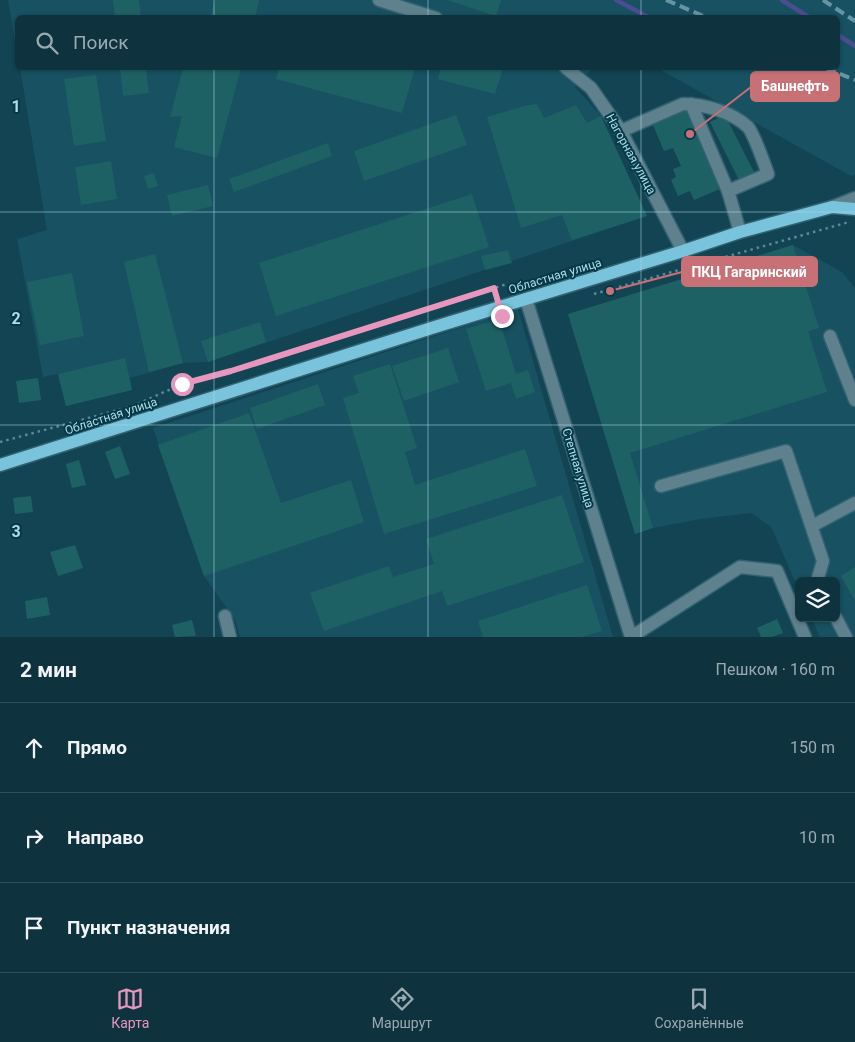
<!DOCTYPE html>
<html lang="ru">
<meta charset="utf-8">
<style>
body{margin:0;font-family:Roboto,sans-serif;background:#173b45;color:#f1f3f6}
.controls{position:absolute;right:15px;bottom:15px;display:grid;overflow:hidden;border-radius:8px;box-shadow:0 1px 4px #0004}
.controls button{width:45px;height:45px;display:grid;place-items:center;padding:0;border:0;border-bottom:1px solid #2e4e58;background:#0e333e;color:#f1f3f6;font:25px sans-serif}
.stop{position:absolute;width:15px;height:15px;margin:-11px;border:4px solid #e797bd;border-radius:50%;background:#fff}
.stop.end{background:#e797bd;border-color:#fff;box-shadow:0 1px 5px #0008}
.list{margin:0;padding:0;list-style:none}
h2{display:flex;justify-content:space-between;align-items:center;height:65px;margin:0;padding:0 20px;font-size:21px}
h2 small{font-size:16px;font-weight:400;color:#9baab0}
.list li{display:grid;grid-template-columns:32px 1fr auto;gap:15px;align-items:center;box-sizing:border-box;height:90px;padding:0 20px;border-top:1px solid #2e4e58}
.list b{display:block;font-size:19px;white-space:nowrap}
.list em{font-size:16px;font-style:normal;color:#9baab0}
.icon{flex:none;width:28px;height:28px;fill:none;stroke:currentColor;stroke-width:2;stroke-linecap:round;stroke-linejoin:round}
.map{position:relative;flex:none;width:855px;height:637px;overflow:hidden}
.search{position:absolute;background:#0e333e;box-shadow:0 1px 4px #0004;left:15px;right:15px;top:15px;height:55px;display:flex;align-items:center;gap:12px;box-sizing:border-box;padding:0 18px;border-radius:8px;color:#9baab0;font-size:19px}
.sheet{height:335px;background:#0e333e}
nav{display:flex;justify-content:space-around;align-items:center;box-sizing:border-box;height:70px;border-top:1px solid #2e4e58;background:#0e333e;font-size:14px;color:#9baab0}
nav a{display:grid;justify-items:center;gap:2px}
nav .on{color:#e797bd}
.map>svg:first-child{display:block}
.built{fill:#175162}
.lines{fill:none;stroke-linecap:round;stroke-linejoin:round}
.stream{stroke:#4c4c90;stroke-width:4.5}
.building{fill:#1e6165}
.minor-casing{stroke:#326271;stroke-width:15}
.major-casing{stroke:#326271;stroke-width:15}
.path{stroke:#5b8998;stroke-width:2.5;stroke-dasharray:2.5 4;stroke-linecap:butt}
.minor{stroke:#5f818d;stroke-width:12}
.major{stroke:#7ac3dc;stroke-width:12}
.rail{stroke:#6694a2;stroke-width:4;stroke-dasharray:10 5;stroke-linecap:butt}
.route{stroke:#e797bd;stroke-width:6}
.grid{fill:none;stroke:#b1dbe9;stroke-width:1;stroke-opacity:0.55}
.labels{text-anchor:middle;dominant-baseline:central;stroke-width:4;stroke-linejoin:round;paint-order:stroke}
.street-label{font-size:12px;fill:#b1dbe9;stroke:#043a48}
.grid-label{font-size:16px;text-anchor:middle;font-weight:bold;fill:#b1dbe9;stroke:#043a48;stroke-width:4;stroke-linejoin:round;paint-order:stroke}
.leader{fill:none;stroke:#c77075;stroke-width:2}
.callout-dot{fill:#c77075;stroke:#043a48;stroke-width:2}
.callout{fill:#c77075;stroke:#c77075;stroke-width:2}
.callout-label{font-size:14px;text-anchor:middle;font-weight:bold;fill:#fff}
</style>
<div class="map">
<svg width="855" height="637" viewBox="0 0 855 637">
<rect width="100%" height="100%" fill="#124453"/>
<g class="built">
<path d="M8 0H855V175L851 176 657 68H838V18H18L17 54Z"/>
<path d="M20 68H593L575 87 601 116 647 216 208 362 183 363 130 378 132 390 66 406 58 374 43 377 17 239 47 230Z"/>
<path d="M793 245 842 272 855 288V637H820L811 618H836V581H799V590L771 527 751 513 701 519 653 528 635 534 568 314Z"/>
<path d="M518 309 613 637H240L235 620 204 576 153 428Z"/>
</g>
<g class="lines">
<g class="stream">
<path d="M616 0 650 18"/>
<path d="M782 0 810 18"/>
<path d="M838 35 855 46"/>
</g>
</g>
<g class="building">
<path d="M113 0H139L141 18H115Z"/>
<path d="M215 0H259L255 18H210Z"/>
<path d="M447 0H501L496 16Z"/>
<path d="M120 68H146L149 93 123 96Z"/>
<path d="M183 68H241L217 158 174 147 182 116 170 117Z"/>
<path d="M279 68H415L402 113 276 79Z"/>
<path d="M441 68H503L495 94 438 79Z"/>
<path d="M96 75 106 141 74 146 64 79Z"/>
<path d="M537 104 544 118 576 105 587 123 601 116 647 216 572 240 562 215 521 228 487 117 528 105Z"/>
<path d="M687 110 720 189 694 200 690 191 678 196 671 180 676 177 673 169 681 166 673 148 664 151 653 125Z"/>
<path d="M456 115 467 145 364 181 354 151Z"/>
<path d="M725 115 754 172 739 180 710 122Z"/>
<path d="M328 143 332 156 234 192 229 179Z"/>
<path d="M111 161 117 199 81 205 75 167Z"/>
<path d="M154 173 158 186 148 189 144 176Z"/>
<path d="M208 185 213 206 172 216 167 195Z"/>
<path d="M472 194 489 247 276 316 259 263Z"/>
<path d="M793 245 819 328 808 331 827 392 630 453 653 528 635 534 568 314Z"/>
<path d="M508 250 512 263 485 270 481 256Z"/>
<path d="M155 254 183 363 149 372 124 262Z"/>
<path d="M72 273 84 336 40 345 27 282Z"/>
<path d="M499 319 516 374 528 370 535 392 516 399 511 383 486 391 466 329Z"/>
<path d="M260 322 266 342 208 362 201 341Z"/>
<path d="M448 348 459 382 404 401 392 366Z"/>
<path d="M125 358 132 390 66 406 58 374Z"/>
<path d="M390 364 417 448 405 452 415 485 525 449 537 486 384 534 343 398 359 393 353 376Z"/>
<path d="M38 378 41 400 19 403 16 381Z"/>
<path d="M318 384 325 405 257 429 250 408Z"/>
<path d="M249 413 281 503 351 480 364 522 204 576 158 445Z"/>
<path d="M120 446 130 474 115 479 105 452Z"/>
<path d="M79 460 86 485 72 488 66 464Z"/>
<path d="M562 495 584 562 447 606 442 591 324 631 310 593 389 566 393 577 434 564 426 539Z"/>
<path d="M31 496 33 512 15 514 13 498Z"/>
<path d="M75 545 83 568 58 576 50 552Z"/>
<path d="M855 567V601L841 576Z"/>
<path d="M587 585 602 631 582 637H483L478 621Z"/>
<path d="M47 597 50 615 27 619 25 601Z"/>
<path d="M777 619 783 633 772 637H761L757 628Z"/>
<path d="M192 620 196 636 175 637 172 625Z"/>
</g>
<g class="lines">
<defs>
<g id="minor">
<path d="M379 0 436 18"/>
<path d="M566 68 591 88 621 131 683 251"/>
<path d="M691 104 728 191"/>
<path d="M621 131 683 104C704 104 732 112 748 127 754 134 764 163 768 174L728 191 740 232"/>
<path d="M832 207 855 198"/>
<path d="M526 299 631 637"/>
<path d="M830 336 855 400"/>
<path d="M661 486 786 451 823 561 817 581"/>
<path d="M812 526 855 503"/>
<path d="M225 616 230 637"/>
<path d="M836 618 846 637"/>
<path d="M631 637 740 567 777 571 805 637"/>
</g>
<path id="major" d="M0 465 438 326 683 251 740 232 832 207 855 209"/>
</defs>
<use href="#minor" class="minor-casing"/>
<use href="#major" class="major-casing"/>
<g class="path">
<path d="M594 294 849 222"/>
<path d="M0 442 133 406 182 384 231 371 507 284"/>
</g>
<use href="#minor" class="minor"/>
<use href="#major" class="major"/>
<g class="rail">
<path d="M666 0 708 18"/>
<path d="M823 0 855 21"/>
<path d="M826 68 855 80"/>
</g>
</g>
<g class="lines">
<path class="route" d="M182 384 231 371 494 288 502 316"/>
</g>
<path class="grid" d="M214 0V18M428 0V18M641 0V18M214 68V637M428 68V637M641 68V637M0 212H855M0 425H855"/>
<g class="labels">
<g class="street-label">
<text transform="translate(631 154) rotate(61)">Нагорная улица</text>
<text transform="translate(555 276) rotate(-17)">Областная улица</text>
<text transform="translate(111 416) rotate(-18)">Областная улица</text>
<text transform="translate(578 468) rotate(73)">Степная улица</text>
</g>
</g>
<g class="grid-label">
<text x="16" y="112">1</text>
<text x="16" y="324">2</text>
<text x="16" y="537">3</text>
</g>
<path class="leader" d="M690 134L751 87M610 291L682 272"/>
<g class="callout-dot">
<circle cx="690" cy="134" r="5"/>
<circle cx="610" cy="291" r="5"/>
</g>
<g class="callout">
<rect x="751" y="72" width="88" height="29" rx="5"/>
<rect x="682" y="257" width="135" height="29" rx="5"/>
</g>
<g class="callout-label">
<text x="795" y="91">Башнефть</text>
<text x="749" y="277">ПКЦ Гагаринский</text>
</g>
</svg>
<div class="controls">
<button><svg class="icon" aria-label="layers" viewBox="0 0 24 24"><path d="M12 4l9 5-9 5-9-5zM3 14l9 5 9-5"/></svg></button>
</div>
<div class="stop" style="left:182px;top:384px"></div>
<div class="stop end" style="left:502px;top:316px"></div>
<div class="search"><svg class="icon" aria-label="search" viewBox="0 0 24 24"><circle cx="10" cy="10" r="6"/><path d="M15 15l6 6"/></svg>Поиск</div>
</div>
<section class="sheet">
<h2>2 мин<small>Пешком · 160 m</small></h2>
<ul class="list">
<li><svg class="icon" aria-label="ahead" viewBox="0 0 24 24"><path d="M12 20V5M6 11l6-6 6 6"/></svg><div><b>Прямо</b></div><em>150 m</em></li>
<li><svg class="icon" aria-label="right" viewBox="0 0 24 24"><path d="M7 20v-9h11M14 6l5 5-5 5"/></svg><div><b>Направо</b></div><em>10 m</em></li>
<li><svg class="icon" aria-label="arrive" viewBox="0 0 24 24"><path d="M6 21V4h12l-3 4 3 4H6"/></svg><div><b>Пункт назначения</b></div></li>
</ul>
</section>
<nav>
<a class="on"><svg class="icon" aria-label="map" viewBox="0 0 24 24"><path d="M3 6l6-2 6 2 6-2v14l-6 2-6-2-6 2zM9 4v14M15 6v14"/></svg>Карта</a>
<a><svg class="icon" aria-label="directions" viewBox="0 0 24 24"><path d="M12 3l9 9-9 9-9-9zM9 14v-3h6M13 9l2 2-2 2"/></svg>Маршрут</a>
<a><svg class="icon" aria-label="saved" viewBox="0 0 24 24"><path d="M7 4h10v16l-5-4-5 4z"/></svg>Сохранённые</a>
</nav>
